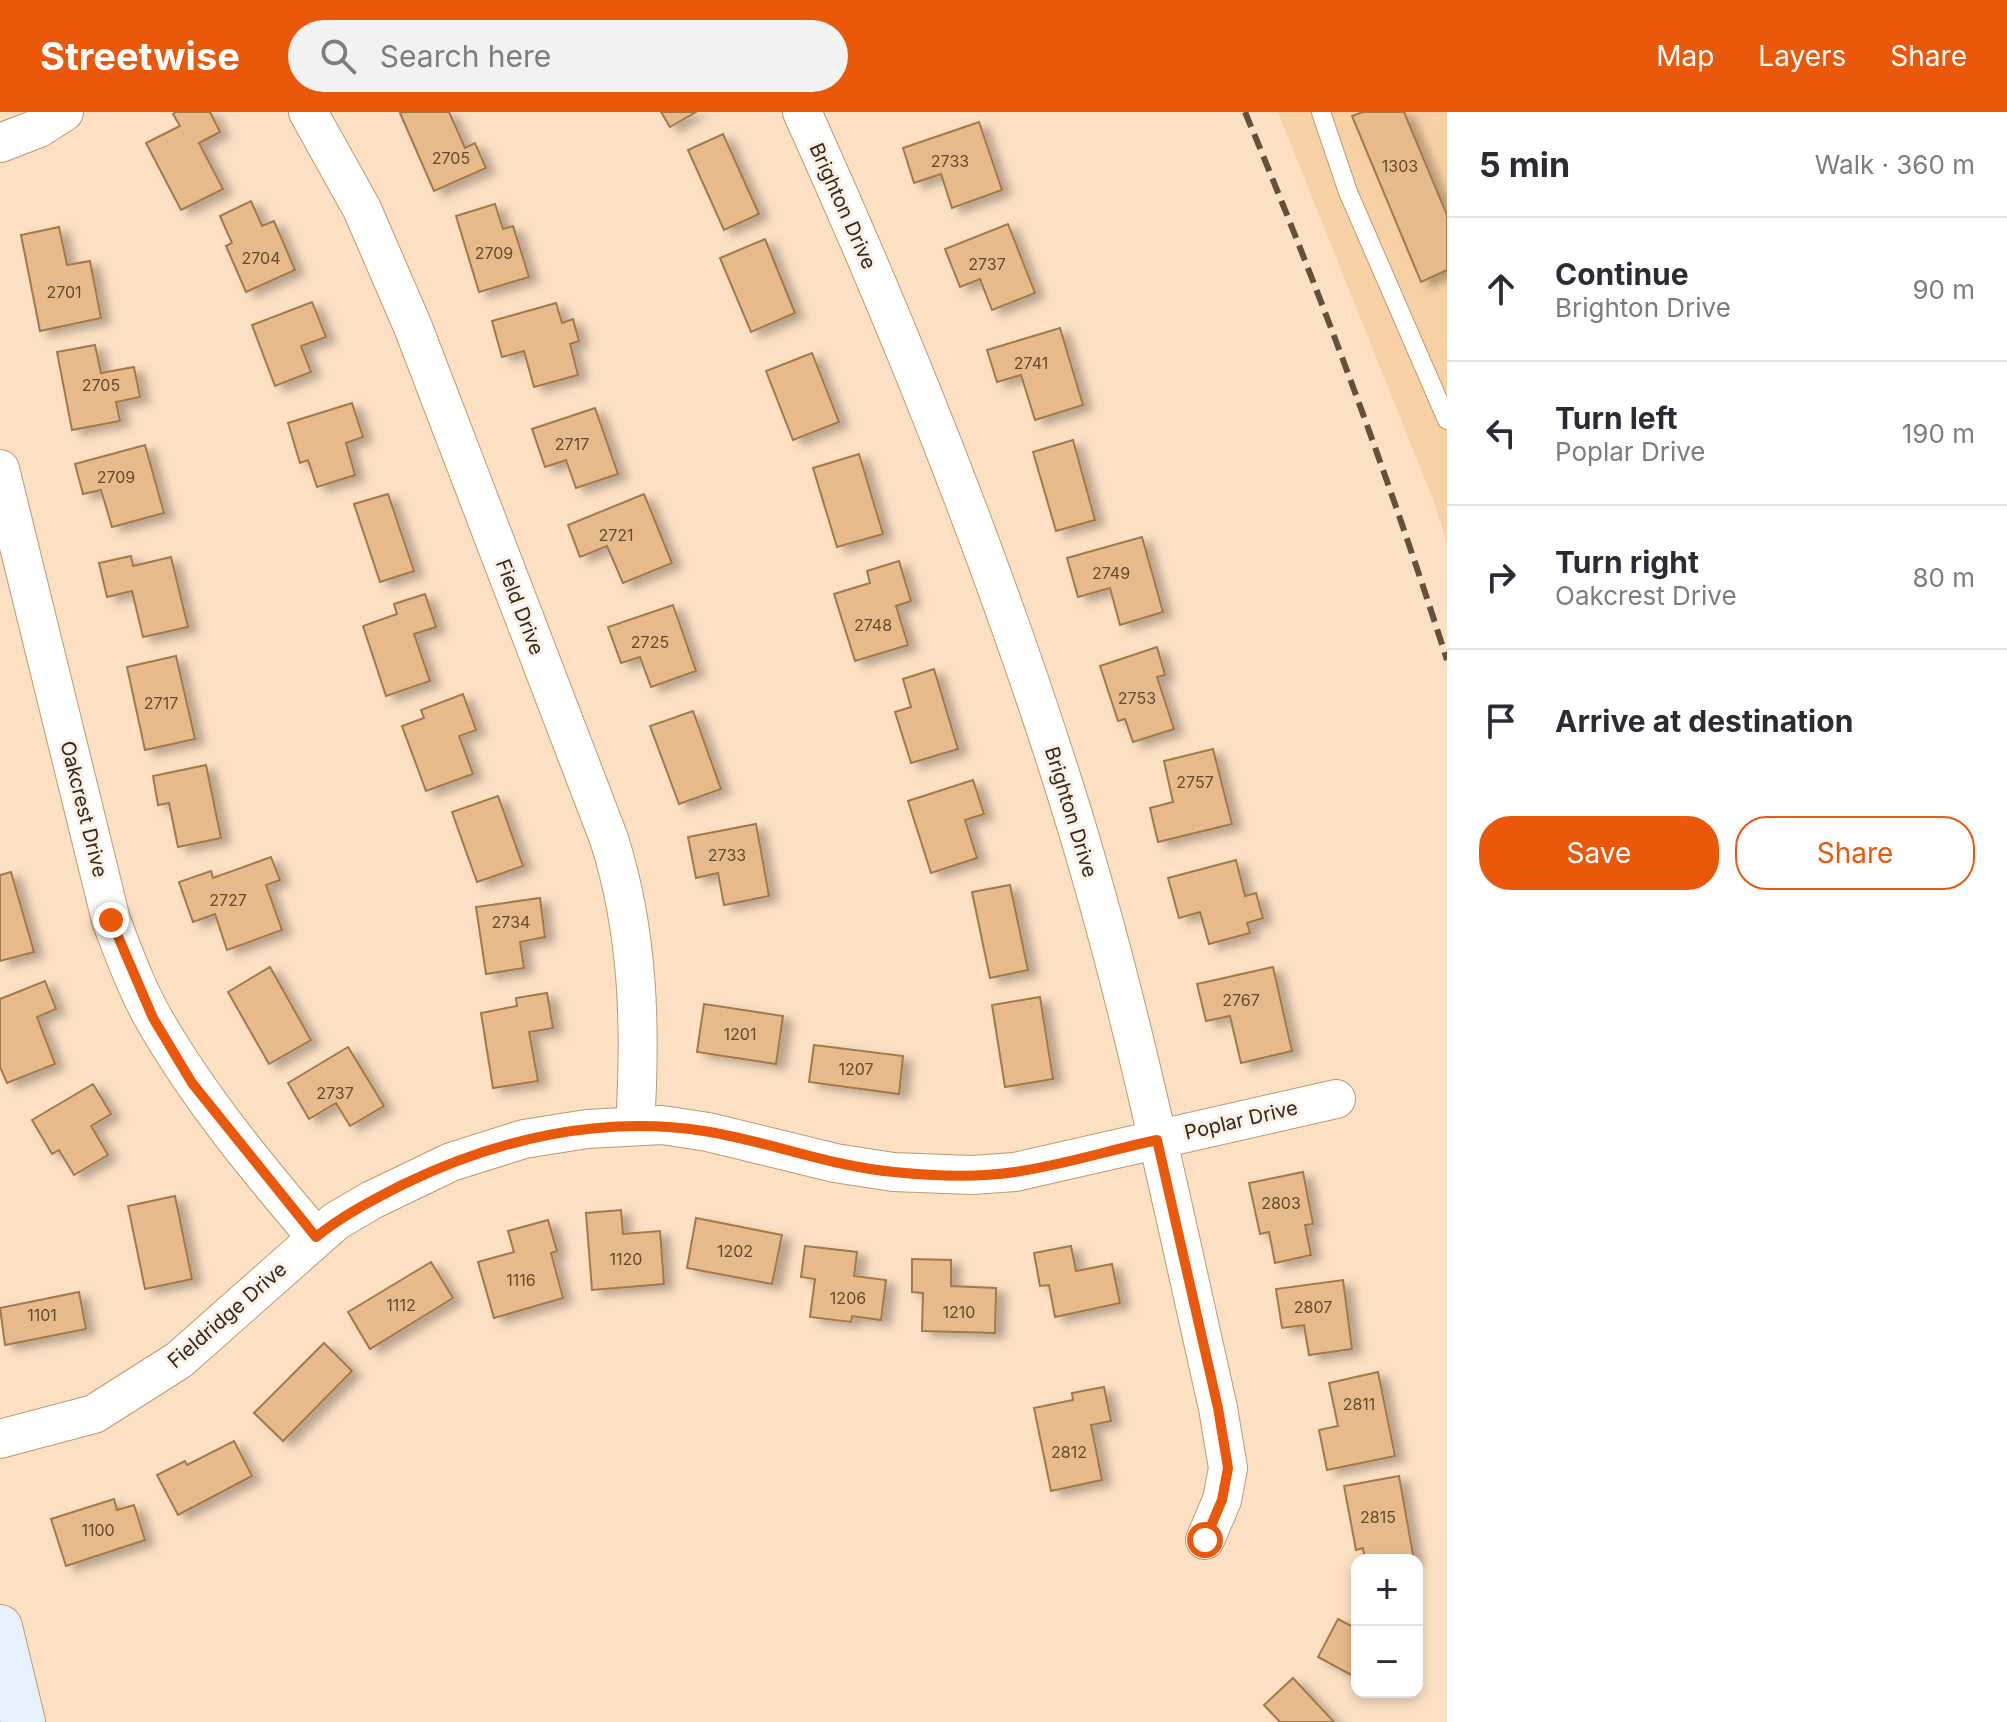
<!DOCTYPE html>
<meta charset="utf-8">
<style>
body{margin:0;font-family:Inter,sans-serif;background:#f2f2f3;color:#2b2b33}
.controls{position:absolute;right:24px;bottom:24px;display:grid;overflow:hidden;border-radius:16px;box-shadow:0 4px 12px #0003}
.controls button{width:72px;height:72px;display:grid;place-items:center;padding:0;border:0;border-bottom:2px solid #e1e1e2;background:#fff;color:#2b2b33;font:40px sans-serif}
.stop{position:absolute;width:24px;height:24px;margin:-18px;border:6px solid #ea580c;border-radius:50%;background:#fff}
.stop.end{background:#ea580c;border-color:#fff;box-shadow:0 2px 8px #0008}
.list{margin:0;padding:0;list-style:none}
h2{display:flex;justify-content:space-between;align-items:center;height:104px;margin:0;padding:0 32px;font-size:34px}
h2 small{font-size:26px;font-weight:400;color:#7c7c81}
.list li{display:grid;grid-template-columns:52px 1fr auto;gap:24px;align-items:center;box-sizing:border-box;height:144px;padding:0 32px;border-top:2px solid #e1e1e2}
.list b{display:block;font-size:30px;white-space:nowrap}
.list p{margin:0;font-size:26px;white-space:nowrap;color:#7c7c81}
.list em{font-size:26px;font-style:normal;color:#7c7c81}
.actions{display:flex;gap:16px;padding:24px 32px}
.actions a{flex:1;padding:18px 0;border:2px solid #ea580c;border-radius:32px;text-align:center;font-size:28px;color:#ea580c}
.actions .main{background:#ea580c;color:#fff}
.icon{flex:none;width:44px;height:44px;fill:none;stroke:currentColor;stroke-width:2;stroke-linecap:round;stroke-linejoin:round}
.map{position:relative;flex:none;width:1447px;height:1610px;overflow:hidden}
header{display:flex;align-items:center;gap:48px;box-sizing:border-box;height:112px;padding:0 40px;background:#ea580c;color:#fff}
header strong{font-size:38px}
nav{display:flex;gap:44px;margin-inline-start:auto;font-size:28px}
.search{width:560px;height:72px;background:#f2f2f3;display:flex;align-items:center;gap:20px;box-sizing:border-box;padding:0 28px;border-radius:44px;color:#7c7c81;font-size:30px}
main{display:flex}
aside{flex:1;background:#fff}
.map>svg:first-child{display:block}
.built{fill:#f8d0a5}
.building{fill:#e6ba8b;stroke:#a2794b;stroke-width:2;filter:url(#shadow)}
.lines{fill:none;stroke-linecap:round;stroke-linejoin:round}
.lane-casing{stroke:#c29869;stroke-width:20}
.street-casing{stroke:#c29869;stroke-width:40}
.secondary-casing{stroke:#c29869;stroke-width:46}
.lane{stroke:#fff;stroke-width:18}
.street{stroke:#fff;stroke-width:38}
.secondary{stroke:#e5f2fe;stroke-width:44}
.rail{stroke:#63503b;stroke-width:6;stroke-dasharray:16 8;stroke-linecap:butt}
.route{stroke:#ea580c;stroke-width:10}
.labels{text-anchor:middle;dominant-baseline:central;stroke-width:6;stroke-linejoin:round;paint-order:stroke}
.number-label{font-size:16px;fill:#634b31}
.street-label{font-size:20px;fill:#372613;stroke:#f9f0e7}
</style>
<header>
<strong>Streetwise</strong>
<div class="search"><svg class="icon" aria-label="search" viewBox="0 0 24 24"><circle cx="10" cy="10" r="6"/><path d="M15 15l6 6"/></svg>Search here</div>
<nav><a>Map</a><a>Layers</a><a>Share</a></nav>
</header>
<main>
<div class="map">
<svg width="1447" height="1610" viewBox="0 0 1447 1610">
<defs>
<filter id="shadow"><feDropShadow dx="9" dy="5" stdDeviation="4" flood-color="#0004"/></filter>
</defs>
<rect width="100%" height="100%" fill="#fbe0c3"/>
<path class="built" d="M1278 0H1447V431L1434 390Z"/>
<g class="building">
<path d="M176 0H210L220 20 199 31 223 77 181 98 146 31 180 14 173 2Z"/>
<path d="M403 0H449L465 36 475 31 486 56 434 79 400 1Z"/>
<path d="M661 0H696L670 15Z"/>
<path d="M1363 0H1404L1447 103V158L1421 170 1352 4Z"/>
<path d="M979 10 1002 78 952 96 941 62 914 71 903 36Z"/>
<path d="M723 22 759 102 724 118 688 38Z"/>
<path d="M251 89 262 114 274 109 295 158 246 180 226 134 232 131 220 104Z"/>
<path d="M495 92 503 117 513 114 529 165 479 180 456 104Z"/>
<path d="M1008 112 1035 181 992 198 980 167 960 175 945 137Z"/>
<path d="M59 115 67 153 90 149 101 206 40 219 21 123Z"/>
<path d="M765 127 795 201 751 220 720 146Z"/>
<path d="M312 190 326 225 301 234 311 260 275 274 252 213Z"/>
<path d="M556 191 562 211 573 207 579 229 570 232 578 263 534 275 524 239 502 245 492 209Z"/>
<path d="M1060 216 1083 293 1035 308 1021 263 997 270 987 238Z"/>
<path d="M95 233 101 261 134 255 140 285 116 290 120 309 72 318 57 240Z"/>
<path d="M812 241 839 310 793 328 766 259Z"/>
<path d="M352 291 363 325 346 331 355 363 317 375 308 348 300 351 288 311Z"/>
<path d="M595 296 618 362 576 376 566 348 545 355 532 317Z"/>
<path d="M1073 328 1095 408 1056 419 1033 340Z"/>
<path d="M145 333 164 401 112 415 101 378 83 382 75 352Z"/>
<path d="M859 342 883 422 837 435 813 356Z"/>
<path d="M388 382 414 459 380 470 354 392Z"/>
<path d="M644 382 672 451 623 471 607 434 580 445 568 413Z"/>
<path d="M1142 425 1163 500 1120 513 1110 476 1078 485 1067 446Z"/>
<path d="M131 444 133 454 171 445 188 515 143 525 132 479 107 485 99 451Z"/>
<path d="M899 449 911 489 896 494 908 533 855 549 834 482 870 471 867 459Z"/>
<path d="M425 482 436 515 414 522 430 569 386 584 363 514 397 502 394 492Z"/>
<path d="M673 493 696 559 651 575 640 545 621 551 608 515Z"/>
<path d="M1157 535 1165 563 1157 565 1174 617 1133 630 1125 607 1118 609 1100 554Z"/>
<path d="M176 544 195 627 145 638 127 555Z"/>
<path d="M934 557 958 637 911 651 895 600 911 595 903 567Z"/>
<path d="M463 582 476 618 459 624 473 662 426 679 402 614 424 606 421 598Z"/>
<path d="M693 599 721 677 679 692 650 614Z"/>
<path d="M1213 637 1232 712 1158 730 1150 696 1173 690 1164 649Z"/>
<path d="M206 653 221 726 178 735 169 691 158 693 153 664Z"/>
<path d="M973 668 984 702 965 708 977 746 931 761 908 689Z"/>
<path d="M498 684 523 754 477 770 452 700Z"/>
<path d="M756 712 769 784 724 793 718 761 696 766 688 725Z"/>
<path d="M271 745 280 768 266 773 282 818 227 838 215 802 193 810 179 770 211 759 213 766Z"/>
<path d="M1236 748 1245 784 1256 781 1263 806 1247 811 1250 821 1209 832 1200 800 1179 806 1168 766Z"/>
<path d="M11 760 34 840 0 849V763Z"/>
<path d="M1010 773 1028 858 990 866 972 780Z"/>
<path d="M540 786 545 825 520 830 524 856 486 862 476 795Z"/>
<path d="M270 855 311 928 269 952 228 880Z"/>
<path d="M1273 855 1292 939 1241 951 1230 904 1206 909 1197 872Z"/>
<path d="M45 869 56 897 37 905 55 952 7 971 0 955V887Z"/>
<path d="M547 881 553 916 529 920 538 969 493 976 481 901 517 894 516 886Z"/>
<path d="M1040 885 1053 967 1005 975 992 893Z"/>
<path d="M704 892 783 904 776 952 697 940Z"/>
<path d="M814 933 903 944 899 982 809 970Z"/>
<path d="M348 935 384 994 350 1014 336 991 309 1007 288 971Z"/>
<path d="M93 972 111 1002 91 1014 108 1043 74 1063 59 1038 52 1042 32 1008Z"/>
<path d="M1303 1060 1313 1112 1305 1113 1311 1143 1275 1151 1269 1120 1260 1122 1249 1071Z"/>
<path d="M175 1084 192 1167 145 1177 128 1094Z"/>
<path d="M621 1098 623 1122 660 1119 664 1172 592 1178 586 1101Z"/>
<path d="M696 1106 782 1123 772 1172 687 1156Z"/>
<path d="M548 1108 557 1139 551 1141 563 1186 494 1206 478 1150 514 1140 508 1119Z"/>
<path d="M805 1134 857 1140 854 1164 886 1168 881 1208 852 1204 851 1210 810 1205 815 1167 801 1165Z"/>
<path d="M1071 1134 1076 1159 1112 1152 1120 1191 1055 1205 1049 1173 1040 1174 1034 1141Z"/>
<path d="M912 1147 951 1148V1174L996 1176 995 1221 922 1219 923 1181 912 1180Z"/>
<path d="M431 1150 453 1186 370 1237 348 1200Z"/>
<path d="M1343 1168 1352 1237 1309 1243 1304 1213 1282 1216 1276 1177Z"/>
<path d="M79 1180 86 1217 5 1233 0 1196Z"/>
<path d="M324 1231 352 1259 283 1329 254 1301Z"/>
<path d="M1378 1260 1395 1344 1327 1358 1319 1318 1338 1314 1329 1271Z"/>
<path d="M1104 1275 1111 1309 1091 1313 1102 1368 1051 1379 1034 1296 1073 1288 1072 1281Z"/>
<path d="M234 1329 252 1364 178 1403 157 1363 185 1349 187 1353Z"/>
<path d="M1399 1364 1414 1448H1365L1363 1436 1356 1438 1344 1374Z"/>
<path d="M114 1387 117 1398 134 1393 145 1428 66 1454 51 1407Z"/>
<path d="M1338 1507 1357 1517V1566L1318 1545Z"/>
<path d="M1293 1566 1334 1610H1280L1264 1593Z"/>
</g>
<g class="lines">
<defs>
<path id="lane" d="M1321 0 1348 80 1447 308"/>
<g id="street">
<path d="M308 0 362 97 413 215 609 727C639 821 641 917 635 1014"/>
<path d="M802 0C902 221 992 446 1065 677 1129 880 1171 1089 1218 1296L1228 1356 1222 1388 1205 1428"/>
<path d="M0 31 39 16 64 0"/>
<path d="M0 357 111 808C124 842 137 878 155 909 200 987 258 1057 316 1125"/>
<path d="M0 1327 94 1302 179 1248 336 1109 372 1088 451 1050 524 1027 587 1017 662 1013 708 1020 835 1051 893 1060 972 1063 1015 1060 1336 987"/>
</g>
<path id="secondary" d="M0 1515 23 1610"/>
</defs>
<use href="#lane" class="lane-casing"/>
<use href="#street" class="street-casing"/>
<use href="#secondary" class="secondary-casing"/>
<use href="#lane" class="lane"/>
<use href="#street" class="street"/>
<use href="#secondary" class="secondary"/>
<path class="rail" d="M1245 0C1320 180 1388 363 1447 548"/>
</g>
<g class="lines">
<path class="route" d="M111 808 153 906 192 971 316 1125C343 1103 373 1088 404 1072 497 1027 601 1003 704 1019 768 1029 829 1054 894 1060 933 1064 976 1066 1015 1060 1063 1053 1110 1038 1157 1028L1218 1296 1228 1356 1222 1388 1205 1428"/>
</g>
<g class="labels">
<g class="number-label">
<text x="451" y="46">2705</text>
<text x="950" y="49">2733</text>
<text x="1400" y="54">1303</text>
<text x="494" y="141">2709</text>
<text x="261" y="146">2704</text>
<text x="987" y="152">2737</text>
<text x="64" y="180">2701</text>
<text x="1031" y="251">2741</text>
<text x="101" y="273">2705</text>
<text x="572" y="332">2717</text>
<text x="116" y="365">2709</text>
<text x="616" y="423">2721</text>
<text x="1111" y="461">2749</text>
<text x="873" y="513">2748</text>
<text x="650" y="530">2725</text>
<text x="1137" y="586">2753</text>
<text x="161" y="591">2717</text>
<text x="1195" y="670">2757</text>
<text x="727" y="743">2733</text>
<text x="228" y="788">2727</text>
<text x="511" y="810">2734</text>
<text x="1241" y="888">2767</text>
<text x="740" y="922">1201</text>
<text x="856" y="957">1207</text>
<text x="335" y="981">2737</text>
<text x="1281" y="1091">2803</text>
<text x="735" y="1139">1202</text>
<text x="626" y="1147">1120</text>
<text x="521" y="1168">1116</text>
<text x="848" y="1186">1206</text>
<text x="401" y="1193">1112</text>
<text x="1313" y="1195">2807</text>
<text x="959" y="1200">1210</text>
<text x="42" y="1203">1101</text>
<text x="1359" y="1292">2811</text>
<text x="1069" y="1340">2812</text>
<text x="1378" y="1405">2815</text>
<text x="98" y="1418">1100</text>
</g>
<g class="street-label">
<text transform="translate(843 94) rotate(66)">Brighton Drive</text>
<text transform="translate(520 495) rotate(69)">Field Drive</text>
<text transform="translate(84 697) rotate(76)">Oakcrest Drive</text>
<text transform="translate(1071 700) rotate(73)">Brighton Drive</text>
<text transform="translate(1241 1008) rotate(-13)">Poplar Drive</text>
<text transform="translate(227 1203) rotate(-41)">Fieldridge Drive</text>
</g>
</g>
</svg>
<div class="controls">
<button>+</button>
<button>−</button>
</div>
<div class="stop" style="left:1205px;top:1428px"></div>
<div class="stop end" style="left:111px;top:808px"></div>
</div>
<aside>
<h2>5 min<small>Walk · 360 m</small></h2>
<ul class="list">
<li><svg class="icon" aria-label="ahead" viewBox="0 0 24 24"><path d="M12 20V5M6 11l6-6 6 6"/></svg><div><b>Continue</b><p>Brighton Drive</p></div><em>90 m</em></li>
<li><svg class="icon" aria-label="left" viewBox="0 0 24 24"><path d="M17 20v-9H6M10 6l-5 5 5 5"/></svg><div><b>Turn left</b><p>Poplar Drive</p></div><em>190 m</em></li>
<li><svg class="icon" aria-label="right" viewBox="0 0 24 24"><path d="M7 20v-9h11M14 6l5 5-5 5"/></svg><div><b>Turn right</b><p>Oakcrest Drive</p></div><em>80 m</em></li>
<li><svg class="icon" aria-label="arrive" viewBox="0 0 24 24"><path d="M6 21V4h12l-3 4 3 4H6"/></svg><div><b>Arrive at destination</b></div></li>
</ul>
<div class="actions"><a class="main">Save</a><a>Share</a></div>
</aside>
</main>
